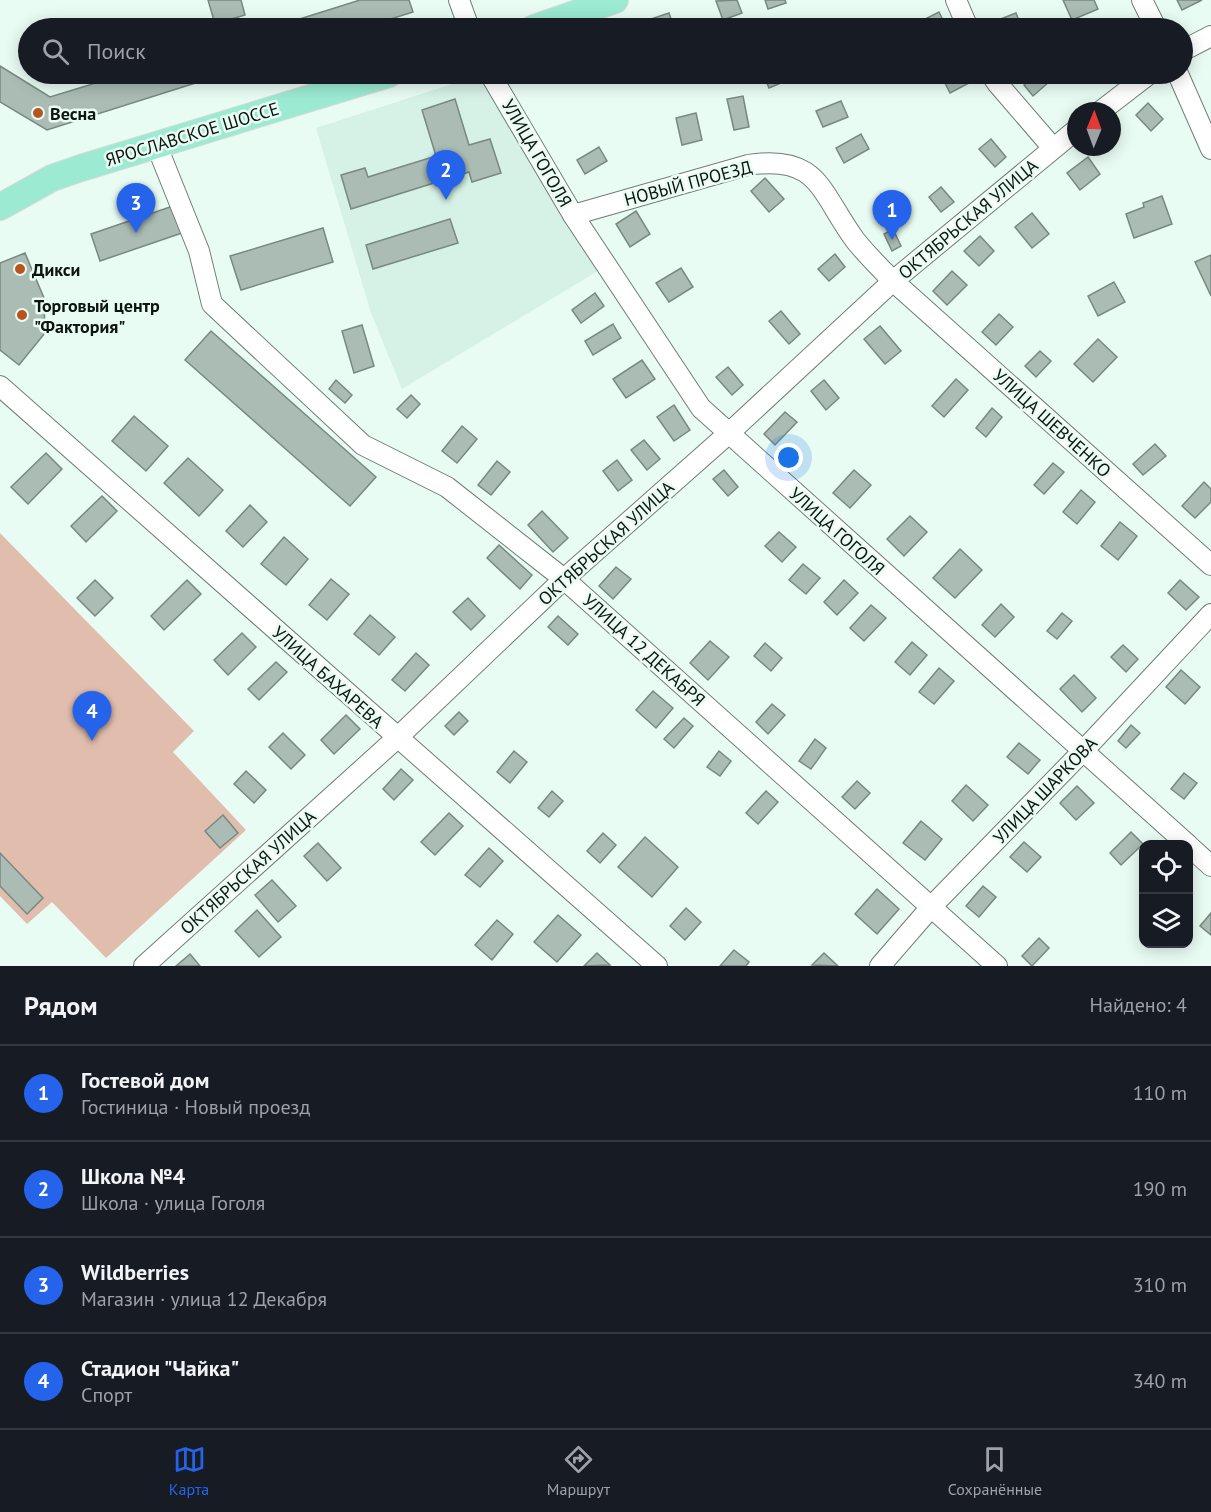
<!DOCTYPE html>
<html lang="ru">
<meta charset="utf-8">
<style>
body{margin:0;font-family:"PT Sans",sans-serif;background:#20242c;color:#f1f3f6}
.controls{position:absolute;right:18px;bottom:18px;display:grid;overflow:hidden;border-radius:12px;box-shadow:0 3px 15px #0003}
.controls button{width:54px;height:54px;display:grid;place-items:center;padding:0;border:0;border-bottom:2px solid #363941;background:#171b24;color:#f1f3f6;font:30px sans-serif}
.compass{position:absolute;left:1067px;top:102px;width:54px;height:54px;border-radius:50%;background:#171b24;box-shadow:0 3px 15px #0003;rotate:1deg}
.you{position:absolute;left:789px;top:458px;width:21px;height:21px;margin:-15px;border:4px solid #fff;border-radius:50%;background:#1a73e8;box-shadow:0 0 0 9px #1a73e833}
.badge{display:grid;place-items:center;width:39px;height:39px;border-radius:50%;background:#2563eb;color:#fff;font-size:20px;font-weight:700}
.pin{position:absolute;translate:-50% -50px;filter:drop-shadow(0 2px 3px #0008)}
.pin::after{content:'';position:absolute;top:32px;width:21px;height:18px;background:inherit;clip-path:polygon(0 0,100% 0,50% 100%)}
.list{margin:0;padding:0;list-style:none}
h2{display:flex;justify-content:space-between;align-items:center;height:78px;margin:0;padding:0 24px;font-size:26px}
h2 small{font-size:20px;font-weight:400;color:#9ea1a6}
.list li{display:grid;grid-template-columns:39px 1fr auto;gap:18px;align-items:center;box-sizing:border-box;height:96px;padding:0 24px;border-top:2px solid #363941}
.list b{display:block;font-size:22px;white-space:nowrap}
.list p{margin:0;font-size:20px;white-space:nowrap;color:#9ea1a6}
.list em{font-size:20px;font-style:normal;color:#9ea1a6}
.icon{flex:none;width:33px;height:33px;fill:none;stroke:currentColor;stroke-width:2;stroke-linecap:round;stroke-linejoin:round}
.map{position:relative;flex:none;width:1211px;height:966px;overflow:hidden}
.search{position:absolute;background:#171b24;box-shadow:0 3px 15px #0003;left:18px;right:18px;top:18px;height:66px;display:flex;align-items:center;gap:15px;box-sizing:border-box;padding:0 21px;border-radius:33px;color:#9ea1a6;font-size:22px}
.sheet{height:462px;background:#171b24}
nav{display:flex;justify-content:space-around;align-items:center;box-sizing:border-box;height:84px;border-top:2px solid #363941;background:#171b24;font-size:16px;color:#9ea1a6}
nav a{display:grid;justify-items:center;gap:3px}
nav .on{color:#2563eb}
.map>svg:first-child{display:block}
.built{fill:#d6f1e6}
.garden{fill:#e1bdad}
.building{fill:#aabcb4;stroke:#788982;stroke-width:1.5}
.lines{fill:none;stroke-linecap:round;stroke-linejoin:round}
.minor-casing{stroke:#6d7e77;stroke-width:22}
.major-casing{stroke:#d8d9d9;stroke-width:28}
.minor{stroke:#fff;stroke-width:20}
.major{stroke:#9bead1;stroke-width:26}
.poi-dot{fill:#b8551f;stroke:#e9fcf4;stroke-width:2}
.labels{text-anchor:middle;dominant-baseline:central;stroke-width:5;stroke-linejoin:round;paint-order:stroke}
.poi-label{font-size:18px;font-weight:bold;fill:#0e1412;stroke:#e9fcf4;text-anchor:start}
.street-label{font-size:18px;fill:#0e1412;stroke:#e9fcf4}
</style>
<div class="map">
<svg width="1211" height="966" viewBox="0 0 1211 966">
<rect width="100%" height="100%" fill="#e9fcf4"/>
<path class="built" d="M480 75 598 271 402 389 371 313 316 128Z"/>
<path class="garden" d="M0 533 194 731 173 752 246 830 106 958 52 902 27 924 0 896Z"/>
<g class="building">
<path d="M208 0H241L245 15 215 24Z"/>
<path d="M360 0H409L413 12 362 28H271Z"/>
<path d="M737 0 742 13 723 20 716 1Z"/>
<path d="M765 0H785L786 3 768 9Z"/>
<path d="M1063 0H1094L1098 9 1072 20Z"/>
<path d="M1177 0H1202L1182 10Z"/>
<path d="M939 12 946 26 940 28H920L917 23Z"/>
<path d="M669 13 674 28H654L651 19Z"/>
<path d="M1016 13 1022 28H995L993 22Z"/>
<path d="M0 66 50 97 125 74H224L47 130 0 102Z"/>
<path d="M539 74H558L559 77 541 82Z"/>
<path d="M763 74H782L786 81 769 88Z"/>
<path d="M952 74H967L971 82 950 93 943 79Z"/>
<path d="M1037 74H1042L1049 82 1033 96 1024 85Z"/>
<path d="M743 96 749 127 734 130 727 99Z"/>
<path d="M455 99 469 145 490 139 501 173 472 182 469 172 351 209 341 175 365 168 368 177 436 156 422 110Z"/>
<path d="M841 101 848 117 823 127 816 111Z"/>
<path d="M1148 103 1163 119 1151 131 1136 115Z"/>
<path d="M696 113 702 140 682 145 676 118Z"/>
<path d="M861 134 869 149 844 163 836 148Z"/>
<path d="M991 139 1006 157 995 167 979 149Z"/>
<path d="M599 147 607 161 585 174 577 160Z"/>
<path d="M1088 157 1100 174 1080 190 1067 173Z"/>
<path d="M765 178 784 199 769 212 751 191Z"/>
<path d="M941 187 954 202 941 212 929 197Z"/>
<path d="M1162 196 1172 224 1134 238 1126 214 1144 207 1143 203Z"/>
<path d="M173 206 182 233 100 261 91 234Z"/>
<path d="M636 211 650 234 630 247 616 224Z"/>
<path d="M1032 213 1049 234 1032 248 1015 227Z"/>
<path d="M450 219 458 243 373 269 366 245Z"/>
<path d="M323 228 333 262 241 290 230 256Z"/>
<path d="M893 229 901 246 892 251 884 234Z"/>
<path d="M980 236 994 251 979 266 964 251Z"/>
<path d="M25 253 44 298 45 333 19 365 0 350V263Z"/>
<path d="M835 254 845 267 829 281 818 269Z"/>
<path d="M1211 255V296L1195 262Z"/>
<path d="M681 268 693 287 669 302 656 283Z"/>
<path d="M952 271 967 285 947 305 933 291Z"/>
<path d="M1114 282 1125 302 1098 316 1088 296Z"/>
<path d="M595 293 604 306 581 323 572 310Z"/>
<path d="M781 311 800 334 789 344 769 321Z"/>
<path d="M999 314 1013 327 996 345 982 332Z"/>
<path d="M613 324 621 338 593 355 585 341Z"/>
<path d="M362 325 374 366 354 373 342 331Z"/>
<path d="M880 326 901 351 885 364 864 339Z"/>
<path d="M211 331 376 477 350 506 185 360Z"/>
<path d="M1098 339 1117 357 1093 382 1074 364Z"/>
<path d="M1040 351 1051 361 1036 377 1025 366Z"/>
<path d="M642 360 655 379 626 398 613 379Z"/>
<path d="M728 367 743 385 732 395 716 377Z"/>
<path d="M956 379 968 390 944 417 932 406Z"/>
<path d="M336 380 352 395 345 403 329 389Z"/>
<path d="M824 380 839 398 826 410 811 391Z"/>
<path d="M411 395 420 404 407 418 397 409Z"/>
<path d="M674 405 690 430 674 441 657 417Z"/>
<path d="M992 408 1002 417 986 437 976 428Z"/>
<path d="M785 412 797 422 775 445 764 434Z"/>
<path d="M134 416 168 446 146 471 112 441Z"/>
<path d="M462 426 477 439 457 463 442 451Z"/>
<path d="M644 440 660 459 647 470 631 450Z"/>
<path d="M1155 444 1166 456 1143 475 1133 464Z"/>
<path d="M46 453 62 469 28 504 11 487Z"/>
<path d="M188 458 223 490 199 516 164 483Z"/>
<path d="M617 460 632 480 618 491 603 471Z"/>
<path d="M497 461 510 472 491 495 478 485Z"/>
<path d="M1053 463 1064 472 1044 494 1034 485Z"/>
<path d="M724 470 738 487 728 496 713 479Z"/>
<path d="M854 470 871 485 850 508 833 493Z"/>
<path d="M1204 482 1211 489V502L1195 518 1182 506Z"/>
<path d="M1081 490 1095 502 1077 524 1063 512Z"/>
<path d="M102 496 117 511 86 542 71 526Z"/>
<path d="M250 505 267 522 243 547 226 531Z"/>
<path d="M542 511 568 538 553 552 528 525Z"/>
<path d="M910 516 927 532 904 556 887 539Z"/>
<path d="M1120 522 1137 536 1118 560 1101 546Z"/>
<path d="M779 532 796 547 782 562 765 546Z"/>
<path d="M284 537 308 559 286 585 261 564Z"/>
<path d="M499 545 532 575 520 589 487 558Z"/>
<path d="M960 549 982 570 955 598 933 578Z"/>
<path d="M803 564 820 578 806 594 789 580Z"/>
<path d="M616 567 631 579 613 599 599 586Z"/>
<path d="M331 579 349 594 327 620 309 605Z"/>
<path d="M95 580 113 598 95 616 77 598Z"/>
<path d="M187 580 201 594 164 630 151 616Z"/>
<path d="M844 580 858 593 837 615 824 602Z"/>
<path d="M1180 580 1199 597 1186 610 1168 593Z"/>
<path d="M468 598 485 616 471 630 453 612Z"/>
<path d="M1001 604 1014 617 995 637 982 625Z"/>
<path d="M871 605 886 618 864 641 850 628Z"/>
<path d="M1062 613 1072 621 1057 639 1047 631Z"/>
<path d="M370 615 395 637 379 655 354 634Z"/>
<path d="M558 616 578 634 568 645 548 627Z"/>
<path d="M242 633 256 647 228 675 214 660Z"/>
<path d="M710 641 729 657 708 680 690 663Z"/>
<path d="M912 642 927 655 910 675 895 662Z"/>
<path d="M765 643 782 658 771 671 754 656Z"/>
<path d="M1123 645 1138 659 1126 672 1111 657Z"/>
<path d="M416 653 429 665 405 691 392 680Z"/>
<path d="M276 662 287 672 259 700 248 689Z"/>
<path d="M939 668 954 681 934 704 919 692Z"/>
<path d="M1181 670 1200 687 1185 704 1166 687Z"/>
<path d="M1074 675 1096 698 1082 712 1060 689Z"/>
<path d="M653 691 673 708 656 728 636 710Z"/>
<path d="M772 704 785 715 768 734 756 722Z"/>
<path d="M459 712 468 721 454 735 445 726Z"/>
<path d="M346 715 360 729 334 754 321 740Z"/>
<path d="M684 718 693 726 674 748 664 739Z"/>
<path d="M1131 725 1140 733 1126 748 1118 741Z"/>
<path d="M283 733 305 755 291 769 269 747Z"/>
<path d="M815 739 826 748 811 769 799 761Z"/>
<path d="M1019 743 1040 760 1028 774 1007 757Z"/>
<path d="M514 751 527 762 510 783 497 772Z"/>
<path d="M719 751 731 761 720 776 707 767Z"/>
<path d="M401 769 413 780 394 800 383 789Z"/>
<path d="M246 771 266 790 254 803 234 784Z"/>
<path d="M1184 773 1197 783 1184 799 1171 789Z"/>
<path d="M857 781 870 793 855 809 842 797Z"/>
<path d="M966 785 988 805 973 821 952 801Z"/>
<path d="M1077 786 1094 803 1076 820 1060 803Z"/>
<path d="M552 791 563 801 549 817 538 808Z"/>
<path d="M766 791 778 802 758 824 746 813Z"/>
<path d="M449 813 463 826 435 855 421 842Z"/>
<path d="M223 815 238 833 220 848 205 831Z"/>
<path d="M921 821 942 839 925 860 903 843Z"/>
<path d="M1131 832 1143 844 1121 865 1110 853Z"/>
<path d="M603 833 616 845 600 863 587 851Z"/>
<path d="M645 837 678 867 652 897 618 867Z"/>
<path d="M1024 842 1041 857 1027 872 1010 857Z"/>
<path d="M318 843 341 868 327 881 304 856Z"/>
<path d="M489 848 503 861 480 887 465 875Z"/>
<path d="M0 853 43 898 27 914 0 886Z"/>
<path d="M272 880 296 906 278 922 255 895Z"/>
<path d="M983 886 996 897 979 917 966 906Z"/>
<path d="M877 889 899 909 877 934 855 914Z"/>
<path d="M686 908 701 922 685 940 670 926Z"/>
<path d="M257 910 281 937 259 957 235 931Z"/>
<path d="M1211 913V935L1200 926Z"/>
<path d="M558 915 581 935 557 962 534 942Z"/>
<path d="M497 920 513 934 492 960 475 945Z"/>
<path d="M1039 938 1049 948 1032 966 1022 956Z"/>
<path d="M734 950 749 962 746 966H720Z"/>
<path d="M597 953 610 965 584 966Z"/>
<path d="M824 953 838 966 812 965Z"/>
<path d="M190 954 200 966H176Z"/>
</g>
<g class="lines">
<defs>
<g id="minor">
<path d="M459 0 469 28"/>
<path d="M956 0 968 28"/>
<path d="M1142 0 1156 28"/>
<path d="M1182 51 1211 36"/>
<path d="M490 74 573 215 701 408 1187 844"/>
<path d="M991 74 997 83 1053 148"/>
<path d="M1178 74 1211 149"/>
<path d="M1101 111 1149 74"/>
<path d="M156 144 199 251 212 304 363 445 447 487 564 579 997 966"/>
<path d="M573 215 748 165C819 154 820 192 855 240 866 254 880 268 893 281L1211 565"/>
<path d="M0 386 657 966"/>
<path d="M1188 845 1211 866"/>
<path d="M144 966 397 738 564 579 728 434 893 281 1076 130"/>
<path d="M880 966 932 906 1083 751 1211 614"/>
</g>
<g id="major">
<path d="M534 28 615 0"/>
<path d="M0 207 52 178 81 168 389 74"/>
</g>
</defs>
<use href="#minor" class="minor-casing"/>
<use href="#major" class="major-casing"/>
<use href="#minor" class="minor"/>
<use href="#major" class="major"/>
</g>
<g class="poi-dot">
<circle cx="38" cy="113" r="6"/>
<circle cx="20" cy="269" r="6"/>
<circle cx="22" cy="315" r="6"/>
</g>
<g class="labels">
<g class="poi-label">
<text x="50" y="113">Весна</text>
<text x="32" y="269">Дикси</text>
<text x="34" y="305">Торговый центр<tspan x="34" dy="21">"Фактория"</tspan></text>
</g>
<g class="street-label">
<text transform="translate(192 134) rotate(-17)">ЯРОСЛАВСКОЕ ШОССЕ</text>
<text transform="translate(537 153) rotate(60)">УЛИЦА ГОГОЛЯ</text>
<text transform="translate(688 183) rotate(-15)">НОВЫЙ ПРОЕЗД</text>
<text transform="translate(968 219) rotate(-40)">ОКТЯБРЬСКАЯ УЛИЦА</text>
<text transform="translate(1052 423) rotate(42)">УЛИЦА ШЕВЧЕНКО</text>
<text transform="translate(837 531) rotate(42)">УЛИЦА ГОГОЛЯ</text>
<text transform="translate(606 543) rotate(-42)">ОКТЯБРЬСКАЯ УЛИЦА</text>
<text transform="translate(644 650) rotate(42)">УЛИЦА 12 ДЕКАБРЯ</text>
<text transform="translate(328 677) rotate(42)">УЛИЦА БАХАРЕВА</text>
<text transform="translate(1045 790) rotate(-46)">УЛИЦА ШАРКОВА</text>
<text transform="translate(248 872) rotate(-42)">ОКТЯБРЬСКАЯ УЛИЦА</text>
</g>
</g>
</svg>
<div class="controls">
<button><svg class="icon" aria-label="locate" viewBox="0 0 24 24"><circle cx="12" cy="12" r="6"/><path d="M12 2v4M12 18v4M2 12h4M18 12h4"/></svg></button>
<button><svg class="icon" aria-label="layers" viewBox="0 0 24 24"><path d="M12 4l9 5-9 5-9-5zM3 14l9 5 9-5"/></svg></button>
</div>
<svg class="compass" viewBox="-18 -18 36 36"><path d="M0-13l5 13h-10z" fill="#e53935"/><path d="M0 13l5-13h-10z" fill="#9ea1a6"/></svg>
<div class="you"></div>
<div class="pin badge" style="left:892px;top:240px">1</div>
<div class="pin badge" style="left:446px;top:200px">2</div>
<div class="pin badge" style="left:136px;top:233px">3</div>
<div class="pin badge" style="left:92px;top:741px">4</div>
<div class="search"><svg class="icon" aria-label="search" viewBox="0 0 24 24"><circle cx="10" cy="10" r="6"/><path d="M15 15l6 6"/></svg>Поиск</div>
</div>
<section class="sheet">
<h2>Рядом<small>Найдено: 4</small></h2>
<ul class="list">
<li><span class="badge">1</span><div><b>Гостевой дом</b><p>Гостиница · Новый проезд</p></div><em>110 m</em></li>
<li><span class="badge">2</span><div><b>Школа №4</b><p>Школа · улица Гоголя</p></div><em>190 m</em></li>
<li><span class="badge">3</span><div><b>Wildberries</b><p>Магазин · улица 12 Декабря</p></div><em>310 m</em></li>
<li><span class="badge">4</span><div><b>Стадион &quot;Чайка&quot;</b><p>Спорт</p></div><em>340 m</em></li>
</ul>
</section>
<nav>
<a class="on"><svg class="icon" aria-label="map" viewBox="0 0 24 24"><path d="M3 6l6-2 6 2 6-2v14l-6 2-6-2-6 2zM9 4v14M15 6v14"/></svg>Карта</a>
<a><svg class="icon" aria-label="directions" viewBox="0 0 24 24"><path d="M12 3l9 9-9 9-9-9zM9 14v-3h6M13 9l2 2-2 2"/></svg>Маршрут</a>
<a><svg class="icon" aria-label="saved" viewBox="0 0 24 24"><path d="M7 4h10v16l-5-4-5 4z"/></svg>Сохранённые</a>
</nav>
